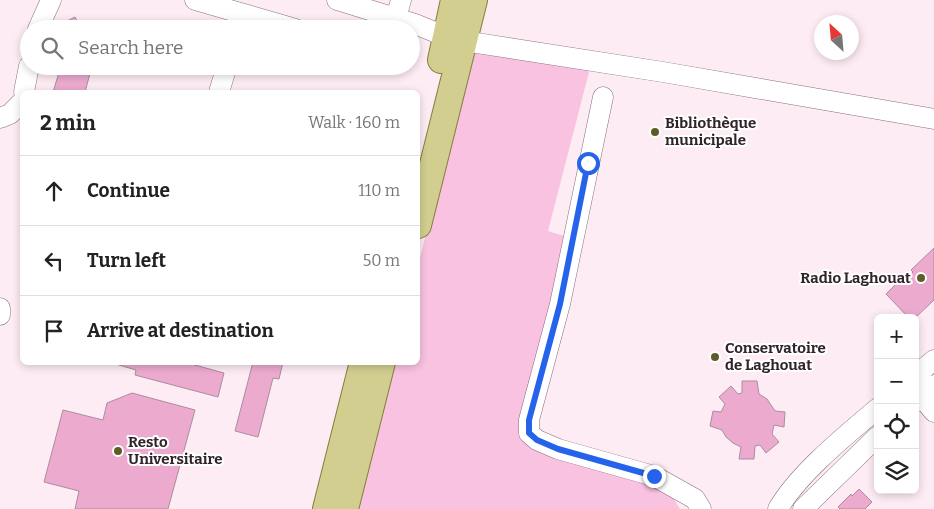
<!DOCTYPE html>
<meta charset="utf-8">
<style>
body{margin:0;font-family:Bitter,serif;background:#f2f2f2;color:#222}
.controls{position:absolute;right:15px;bottom:15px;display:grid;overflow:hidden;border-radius:8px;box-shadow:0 2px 8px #0003}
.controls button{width:45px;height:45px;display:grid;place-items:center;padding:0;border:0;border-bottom:1px solid #e0e0e0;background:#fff;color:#222;font:25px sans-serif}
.compass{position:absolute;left:814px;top:15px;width:45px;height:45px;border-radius:50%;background:#fff;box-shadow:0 2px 8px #0003;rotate:334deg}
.stop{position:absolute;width:15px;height:15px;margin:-11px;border:4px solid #2563eb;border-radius:50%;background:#fff}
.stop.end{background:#2563eb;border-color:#fff;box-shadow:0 1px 5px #0008}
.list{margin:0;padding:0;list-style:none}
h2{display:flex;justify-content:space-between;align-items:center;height:65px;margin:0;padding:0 20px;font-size:21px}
h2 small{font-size:16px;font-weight:400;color:#767676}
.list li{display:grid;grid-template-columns:32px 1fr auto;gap:15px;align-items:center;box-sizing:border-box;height:70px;padding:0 20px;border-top:1px solid #e0e0e0}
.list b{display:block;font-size:19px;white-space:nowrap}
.list em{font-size:16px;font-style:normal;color:#767676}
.icon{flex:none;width:28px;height:28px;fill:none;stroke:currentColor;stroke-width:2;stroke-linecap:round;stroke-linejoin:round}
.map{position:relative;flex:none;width:934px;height:509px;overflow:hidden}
.search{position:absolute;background:#fff;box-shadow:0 2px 8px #0003;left:20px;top:20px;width:400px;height:55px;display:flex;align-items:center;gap:12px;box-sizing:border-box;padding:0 18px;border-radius:28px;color:#767676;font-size:19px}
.panel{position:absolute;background:#fff;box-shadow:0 2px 8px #0003;left:20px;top:90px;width:400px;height:275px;border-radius:8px}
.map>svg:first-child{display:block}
.green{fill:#f8c2e0}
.building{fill:#ecaacf;stroke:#aa8d9d}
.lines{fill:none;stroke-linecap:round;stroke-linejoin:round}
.minor-casing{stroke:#886e7c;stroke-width:21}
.major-casing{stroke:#857d3c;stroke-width:28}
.minor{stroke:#fff;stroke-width:20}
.major{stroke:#d1ce90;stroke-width:26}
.route{stroke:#2563eb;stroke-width:6}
.poi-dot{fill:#5f5c28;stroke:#fff;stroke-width:2}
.labels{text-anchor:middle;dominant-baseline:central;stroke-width:4;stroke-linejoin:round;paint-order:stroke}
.poi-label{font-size:15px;font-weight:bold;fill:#30242a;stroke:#fff;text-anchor:start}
</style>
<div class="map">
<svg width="934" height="509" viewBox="0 0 934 509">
<rect width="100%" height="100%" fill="#feecf5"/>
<path class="green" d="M473 52 590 68 548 231 567 237 518 435 530 448 666 486 680 509H354L392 363 418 362V265Z"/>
<g class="building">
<path d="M75 17 81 29H51Z"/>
<path d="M61 66H92L85 92H53Z"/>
<path d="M934 248V300L915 318H909L886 294 897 283 900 285 913 272 911 270Z"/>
<path d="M109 362H184L224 373 218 397 135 375 136 370Z"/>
<path d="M253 362H283L279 379 273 378 258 437 235 431Z"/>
<path d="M742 381H757L759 394 767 399 775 411 785 412 784 427 774 425 772 434 779 442 766 453 760 445 755 446 754 459H739L741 447 733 443 726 437 722 430 710 426 713 411 721 412 725 404 719 397 731 386 738 394 742 393Z"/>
<path d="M132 393 195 410 168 509H75L79 491 44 482 63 410 103 420 107 403Z"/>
<path d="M859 489 872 502 865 509H840L838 507 851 494 852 496Z"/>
</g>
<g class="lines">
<defs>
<g id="minor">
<path d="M195 0 296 29"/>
<path d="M337 0 415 24 447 37 464 41 663 72 934 119"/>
<path d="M396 18 401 0"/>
<path d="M38 29 51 0"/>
<path d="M24 92 29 66"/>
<path d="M219 92 227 66"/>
<path d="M603 97 560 304 529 420V433L537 440 558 449 654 476 695 499 701 509"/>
<path d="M0 118 10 114 22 102"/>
<path d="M0 308V315"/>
<path d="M915 376 934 360"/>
<path d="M915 389 934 412"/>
<path d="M915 402 934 385"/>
<path d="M778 509C798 474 846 435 878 408"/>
<path d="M803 509 878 436"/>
</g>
<g id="major">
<path d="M441 60 454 0"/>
<path d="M418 225 474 0"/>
<path d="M326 509 363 362"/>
<path d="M345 509 382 362"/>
</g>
</defs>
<use href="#minor" class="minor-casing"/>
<use href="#major" class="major-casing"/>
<use href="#minor" class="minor"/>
<use href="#major" class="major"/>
</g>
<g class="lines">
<path class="route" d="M588 163 560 304 529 420V433L537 440 558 449 654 476"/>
</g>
<g class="poi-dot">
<circle cx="655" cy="132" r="5"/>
<circle cx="921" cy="278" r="5"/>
<circle cx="715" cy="357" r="5"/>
<circle cx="118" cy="451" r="5"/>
</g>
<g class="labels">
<g class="poi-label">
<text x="665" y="123">Bibliothèque<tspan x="665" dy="17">municipale</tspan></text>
<text x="911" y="278" text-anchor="end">Radio Laghouat</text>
<text x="725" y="348">Conservatoire<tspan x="725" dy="17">de Laghouat</tspan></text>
<text x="128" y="442">Resto<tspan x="128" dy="17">Universitaire</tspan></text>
</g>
</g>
</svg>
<div class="controls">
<button>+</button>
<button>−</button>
<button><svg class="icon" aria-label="locate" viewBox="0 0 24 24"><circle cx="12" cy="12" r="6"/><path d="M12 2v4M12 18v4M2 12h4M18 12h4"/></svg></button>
<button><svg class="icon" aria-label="layers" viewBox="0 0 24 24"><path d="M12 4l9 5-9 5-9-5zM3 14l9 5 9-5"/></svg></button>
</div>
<svg class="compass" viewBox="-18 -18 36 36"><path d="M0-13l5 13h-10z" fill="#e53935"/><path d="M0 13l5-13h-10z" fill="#767676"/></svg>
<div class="stop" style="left:588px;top:163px"></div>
<div class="stop end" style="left:654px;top:476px"></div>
<div class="search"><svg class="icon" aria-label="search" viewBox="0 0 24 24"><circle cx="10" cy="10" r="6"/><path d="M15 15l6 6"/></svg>Search here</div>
<section class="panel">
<h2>2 min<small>Walk · 160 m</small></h2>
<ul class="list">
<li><svg class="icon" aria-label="ahead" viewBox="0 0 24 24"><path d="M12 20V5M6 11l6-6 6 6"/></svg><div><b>Continue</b></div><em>110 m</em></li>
<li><svg class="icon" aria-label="left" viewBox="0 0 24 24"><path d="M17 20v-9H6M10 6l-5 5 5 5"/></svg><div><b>Turn left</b></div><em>50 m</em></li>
<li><svg class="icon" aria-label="arrive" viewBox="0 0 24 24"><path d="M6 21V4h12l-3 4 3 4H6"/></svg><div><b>Arrive at destination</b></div></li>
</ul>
</section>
</div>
